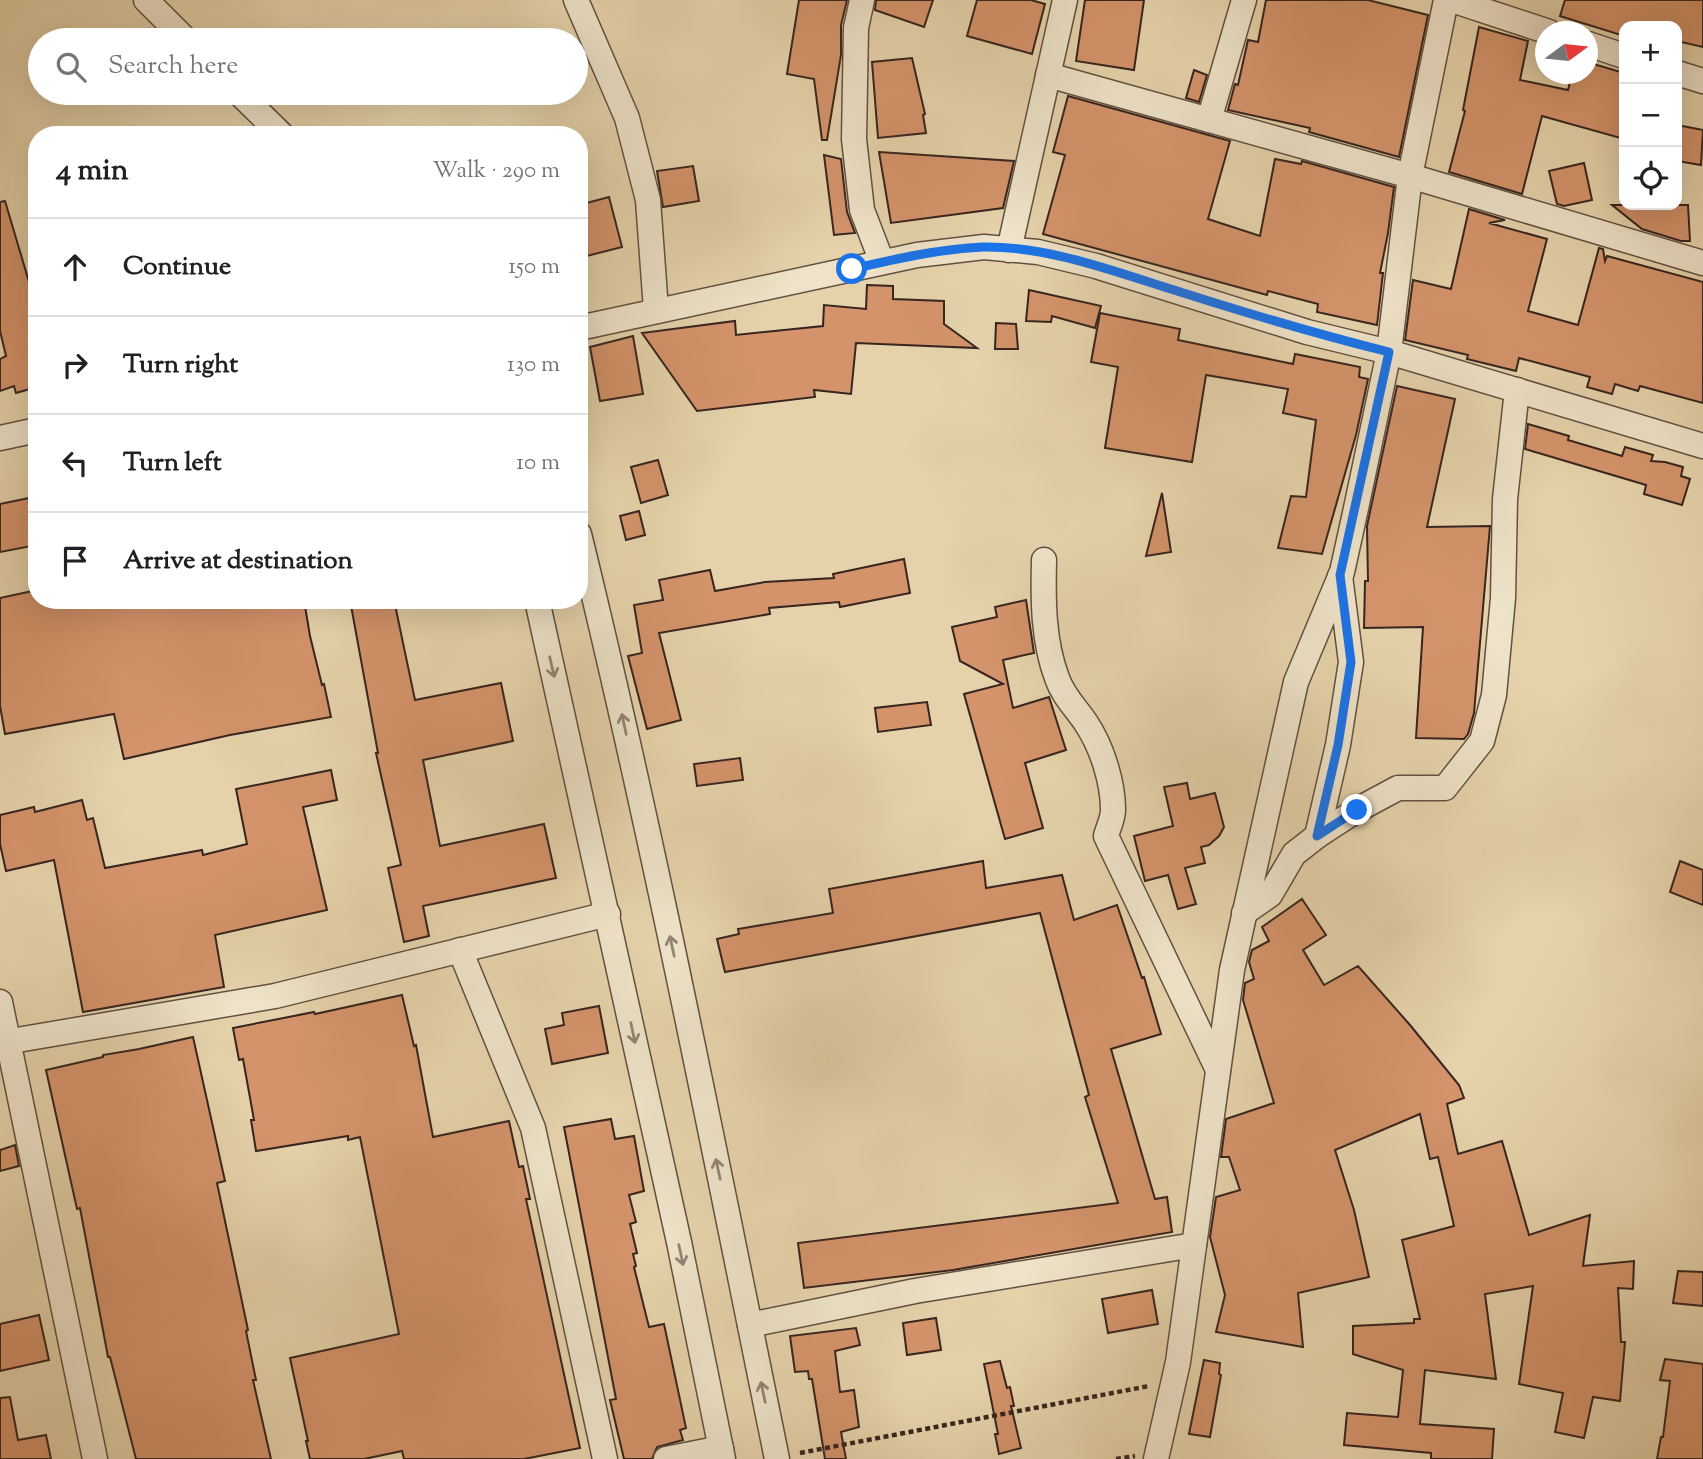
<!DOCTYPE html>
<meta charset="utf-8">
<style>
body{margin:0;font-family:"Sorts Mill Goudy",serif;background:#f2f2f2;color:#202124}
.controls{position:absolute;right:21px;top:21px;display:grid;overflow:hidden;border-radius:14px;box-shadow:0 7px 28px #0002}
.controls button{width:63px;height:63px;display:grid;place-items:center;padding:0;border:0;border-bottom:2px solid #e0e0e0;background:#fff;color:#202124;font:35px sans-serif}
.compass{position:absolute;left:1535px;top:21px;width:63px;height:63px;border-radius:50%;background:#fff;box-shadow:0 7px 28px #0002;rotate:75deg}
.stop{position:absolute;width:21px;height:21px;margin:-16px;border:5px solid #1a73e8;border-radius:50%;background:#fff}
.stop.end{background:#1a73e8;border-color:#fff;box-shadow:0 2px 7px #0008}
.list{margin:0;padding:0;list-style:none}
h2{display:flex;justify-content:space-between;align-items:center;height:91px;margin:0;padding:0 28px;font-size:30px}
h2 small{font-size:23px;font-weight:400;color:#757577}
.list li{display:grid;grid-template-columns:46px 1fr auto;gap:21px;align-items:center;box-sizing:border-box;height:98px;padding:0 28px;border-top:2px solid #e0e0e0}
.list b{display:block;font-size:26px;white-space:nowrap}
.list em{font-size:23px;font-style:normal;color:#757577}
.icon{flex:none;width:38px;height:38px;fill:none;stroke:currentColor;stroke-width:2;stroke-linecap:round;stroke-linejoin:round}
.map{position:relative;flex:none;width:1703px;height:1459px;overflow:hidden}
.search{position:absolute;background:#fff;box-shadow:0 7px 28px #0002;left:28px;top:28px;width:560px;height:77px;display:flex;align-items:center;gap:18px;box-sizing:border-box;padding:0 24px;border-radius:38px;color:#757577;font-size:26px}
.panel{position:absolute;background:#fff;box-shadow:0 7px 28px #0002;left:28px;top:126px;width:560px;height:483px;border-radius:28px}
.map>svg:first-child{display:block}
.building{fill:#d4936b;stroke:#37251f;stroke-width:2}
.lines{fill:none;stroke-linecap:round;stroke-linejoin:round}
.minor-casing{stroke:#625042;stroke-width:27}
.path{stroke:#37251f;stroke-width:4.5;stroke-dasharray:5 3.5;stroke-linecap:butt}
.minor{stroke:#eee2c8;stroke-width:24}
.oneway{stroke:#928474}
.route{stroke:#1a73e8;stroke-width:9}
</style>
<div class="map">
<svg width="1703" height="1459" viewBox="0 0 1703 1459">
<rect width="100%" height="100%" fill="#e5d2aa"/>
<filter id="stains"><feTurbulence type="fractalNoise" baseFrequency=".00286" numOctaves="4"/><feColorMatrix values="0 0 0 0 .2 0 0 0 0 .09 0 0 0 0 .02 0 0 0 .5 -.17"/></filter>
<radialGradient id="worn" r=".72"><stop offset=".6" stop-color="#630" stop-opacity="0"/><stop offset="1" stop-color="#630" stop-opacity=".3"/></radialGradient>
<g class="building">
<path d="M799 0H847L841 25V55L827 140H822L814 79 787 74Z"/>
<path d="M876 0H933L924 27 875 10Z"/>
<path d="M977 0H1031L1045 4 1032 54 967 36Z"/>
<path d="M1085 0H1144L1134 70 1076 61Z"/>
<path d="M1266 0H1368L1428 15 1399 157 1309 132 1310 128 1228 110 1235 84 1238 85 1248 40 1258 42Z"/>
<path d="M1565 0H1703V47L1677 41V26H1624V36L1560 16Z"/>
<path d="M1479 27 1528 41 1520 80 1568 90 1572 74H1587V62L1624 73V139L1542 116 1522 194 1449 172 1465 111 1463 110Z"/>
<path d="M912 58 925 114 923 115 926 133 878 138 872 62Z"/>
<path d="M1194 70 1207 75 1199 102 1186 98Z"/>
<path d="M1068 96 1230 141 1208 219 1260 236 1275 159 1301 164 1302 161 1394 187 1388 233 1380 273H1383L1377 325 1317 312 1318 304 1268 291 1267 295 1043 234 1065 155 1053 152Z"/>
<path d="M1677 125 1703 130 1701 165 1677 161Z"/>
<path d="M879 152 1014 161 1003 208 891 223Z"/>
<path d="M824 155 841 159 847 212 855 233 834 235Z"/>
<path d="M1584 163 1592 200 1564 206 1557 204 1549 171Z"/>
<path d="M693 166 699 201 663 207 657 171Z"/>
<path d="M609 197 622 247 579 258V205Z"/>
<path d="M5 201 32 292 37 291V387L16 393 14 386 0 391V359L6 356 0 331V202Z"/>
<path d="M1612 205H1688L1690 241H1681L1642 229Z"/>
<path d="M1469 209 1505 220 1489 223 1547 239 1528 311 1578 325 1599 248 1603 249 1605 261 1607 256 1703 282V403L1640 386 1638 391 1615 384 1612 394 1587 387 1590 377 1519 358 1516 371 1467 359 1468 355 1405 340 1413 280 1451 289Z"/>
<path d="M867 285 893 286V299L944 301V324L977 348 856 343 851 394 814 390 815 397 697 411 642 333 735 321 736 335 823 326 824 305 866 309Z"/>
<path d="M1029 290 1101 306 1095 328 1052 316 1051 322 1026 321Z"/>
<path d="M1100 313 1180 329 1178 340 1293 364 1295 354 1360 367 1359 377 1368 379 1356 435 1322 554 1278 548 1291 496 1306 497 1316 420 1283 413 1288 389 1206 375 1192 462 1105 448 1118 367 1091 362Z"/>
<path d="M996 323 1016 324 1018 349H995Z"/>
<path d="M633 336 643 394 600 401 590 347Z"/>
<path d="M1397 386 1455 399 1427 527 1490 526 1474 713 1468 734 1464 739 1416 738 1423 627 1364 628 1365 581H1368L1367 526Z"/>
<path d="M1528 424 1569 436 1568 440 1622 456 1625 447 1653 455 1651 461 1665 462 1683 467 1681 476 1690 479 1682 505 1644 494 1646 485 1525 449Z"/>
<path d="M658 460 668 495 641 503 631 467Z"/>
<path d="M1162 493 1171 552 1146 556Z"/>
<path d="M34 497 37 510V545L0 552V504Z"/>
<path d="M639 511 645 535 626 540 620 516Z"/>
<path d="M904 559 910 593 840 607 839 602 769 608 770 614 659 633 681 720 647 729 628 656 642 653 634 605 663 600 659 580 710 570 715 591 765 582 834 578 833 574Z"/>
<path d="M37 590V600H304L310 636 322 685 324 684 331 717 230 735 124 759 114 714 5 734 0 706V598Z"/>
<path d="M350 600H394L415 700 501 683 513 741 423 760 440 846 544 824 556 878 423 906 429 936 404 942 388 868 401 865 376 753H378Z"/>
<path d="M1026 600 1034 653 1003 660 1013 708 1049 697 1066 750 1025 763 1043 828 1005 839 964 694 1003 684 960 661 952 627 997 617 995 607Z"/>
<path d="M927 702 931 725 878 732 875 708Z"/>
<path d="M740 758 743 780 697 786 694 764Z"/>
<path d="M331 770 337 800 303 807 327 910 215 935 224 987 83 1012 54 860 6 871 0 844V815L34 807 35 812 82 800 87 820 93 818 105 868 202 850 203 855 247 844 236 789Z"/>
<path d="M1187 783 1190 799 1215 793 1224 827 1219 836 1209 845 1201 847 1205 863 1185 868 1196 904 1178 909 1168 875 1145 881 1134 836 1173 826 1164 787Z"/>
<path d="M983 861 986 888 1062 875 1074 920 1117 905 1142 978 1144 977 1161 1034 1111 1049 1155 1199 1167 1197 1172 1232 953 1270 804 1288 798 1243 1118 1203 1085 1097 1089 1095 1040 913 725 972 717 939 739 934 738 929 833 913 829 889Z"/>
<path d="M1680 861 1703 870V905L1670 892Z"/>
<path d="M1302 899 1326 935 1303 950 1324 985 1358 966 1410 1025 1459 1085 1464 1098 1447 1104 1458 1154 1502 1141 1529 1235 1590 1215 1583 1266 1634 1261 1633 1289 1618 1288 1621 1342H1625L1620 1401 1593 1397 1584 1438 1555 1432 1563 1393 1519 1384 1533 1286 1485 1294 1496 1379 1425 1370 1420 1424 1494 1429 1492 1459H1431V1453L1344 1445 1347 1413 1398 1417 1403 1370 1353 1354V1326L1414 1323V1319H1420L1402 1240 1454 1226 1438 1157 1430 1159 1420 1114 1335 1150 1354 1210 1369 1277 1298 1293 1303 1347 1216 1332 1225 1295 1210 1237 1216 1197 1240 1190 1229 1157H1221L1226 1119 1274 1103 1243 1000 1245 983 1254 979 1249 962 1252 950 1269 941 1262 927Z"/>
<path d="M402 995 414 1046 416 1045 433 1137 509 1121 519 1167 523 1166 530 1199H526L580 1448 524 1459H404L402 1451 364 1459H310L306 1441H308L290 1358 399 1334 360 1137 348 1140V1136L256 1151 251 1120H254L243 1059 239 1060 233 1028 314 1012 315 1014Z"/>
<path d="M599 1006 608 1053 552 1064 545 1029 564 1025 562 1013Z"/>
<path d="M193 1037 225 1181 217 1183 248 1330 246 1331 256 1380H253L271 1459H136L110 1357H108L80 1208 77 1209 46 1070 103 1057V1055L139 1049Z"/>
<path d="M611 1119 615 1139 634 1136 644 1191 629 1195 636 1222 630 1224 637 1253 633 1254 636 1266 634 1267 649 1327 664 1324 686 1428 680 1430 683 1440 657 1447 652 1459H624L610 1400 616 1399 564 1127Z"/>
<path d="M15 1145 19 1166 0 1171V1150Z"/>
<path d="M1678 1271 1703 1272V1306L1673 1303Z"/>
<path d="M1152 1290 1158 1324 1108 1333 1102 1299Z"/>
<path d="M39 1315 49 1360 0 1371V1324Z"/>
<path d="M936 1318 941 1350 907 1355 903 1323Z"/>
<path d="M856 1328 860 1345 835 1351 840 1392 854 1390 859 1427 841 1432 846 1459H825L812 1379H809L808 1371 795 1372 790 1336Z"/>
<path d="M1665 1359 1703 1364V1459H1657L1661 1437H1663L1670 1381 1660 1380Z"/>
<path d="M1204 1360 1220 1363 1219 1374 1221 1375 1210 1437 1189 1434Z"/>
<path d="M1000 1361 1007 1388 1010 1387 1014 1406H1011L1021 1448 999 1454 995 1434H998L984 1364Z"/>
<path d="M10 1397 18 1440 46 1435 51 1459H0V1398Z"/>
</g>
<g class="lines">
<defs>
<g id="minor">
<path d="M146 0 186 40"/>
<path d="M576 0 627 118 648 200 656 310"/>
<path d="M862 0 856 28 854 139 862 210 882 262"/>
<path d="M1452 0 1549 32"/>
<path d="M1588 44 1624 56"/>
<path d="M1677 73 1703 81"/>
<path d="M1048 75 1410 176 1703 263"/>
<path d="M239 93 282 135"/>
<path d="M1209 120 1244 0"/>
<path d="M1009 250 1065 0"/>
<path d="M579 328 917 255 984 247 1038 252 1096 266 1307 332 1389 352 1703 446"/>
<path d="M0 438 37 430"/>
<path d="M579 534C654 840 714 1150 777 1459"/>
<path d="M1044 560C1043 600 1043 641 1057 678 1063 696 1076 708 1086 723 1102 747 1113 782 1113 810 1113 819 1108 828 1106 836L1218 1070"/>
<path d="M537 600 679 1242 723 1459"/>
<path d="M1317 836 1338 745 1351 662 1340 576"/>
<path d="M1244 913 1270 895 1294 854 1317 836 1357 810 1398 788H1445L1482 741 1494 695 1503 598 1505 499 1517 390"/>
<path d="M460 950 533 1128 605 1459"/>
<path d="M0 1002 95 1459"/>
<path d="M0 1043 275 996 608 914"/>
<path d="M750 1325 915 1291 1194 1245"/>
<path d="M666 1459 721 1448"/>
<path d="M1156 1459 1178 1362 1232 970 1296 682 1342 572 1355 513 1389 352 1410 176 1446 0"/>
</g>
</defs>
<use href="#minor" class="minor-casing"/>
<g class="path">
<path d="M800 1453 1149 1386"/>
<path d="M1116 1459 1135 1456"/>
</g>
<use href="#minor" class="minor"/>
</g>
<defs><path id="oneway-shaft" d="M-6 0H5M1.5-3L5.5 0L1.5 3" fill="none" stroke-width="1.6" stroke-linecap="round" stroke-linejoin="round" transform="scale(1.75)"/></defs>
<g class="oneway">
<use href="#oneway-shaft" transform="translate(552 667) rotate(77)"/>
<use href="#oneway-shaft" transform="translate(624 724) rotate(-102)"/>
<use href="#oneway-shaft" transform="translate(672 946) rotate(-102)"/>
<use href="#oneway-shaft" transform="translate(633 1033) rotate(78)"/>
<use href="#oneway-shaft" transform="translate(718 1169) rotate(-102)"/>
<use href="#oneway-shaft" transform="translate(681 1255) rotate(78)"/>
<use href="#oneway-shaft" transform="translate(763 1392) rotate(-102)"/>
</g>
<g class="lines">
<path class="route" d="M852 269C895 259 939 249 983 247 1048 246 1113 271 1174 290 1246 313 1316 334 1389 352L1340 575 1351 662 1338 745 1317 836 1357 810"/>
</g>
<rect width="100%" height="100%" filter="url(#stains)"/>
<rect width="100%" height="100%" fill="url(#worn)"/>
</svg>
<div class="controls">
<button>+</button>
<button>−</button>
<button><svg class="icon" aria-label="locate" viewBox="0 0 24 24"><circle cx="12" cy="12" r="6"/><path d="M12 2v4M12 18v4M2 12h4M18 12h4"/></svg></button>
</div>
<svg class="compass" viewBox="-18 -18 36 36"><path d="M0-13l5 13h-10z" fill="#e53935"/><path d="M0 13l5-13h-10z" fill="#757577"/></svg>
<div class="stop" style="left:852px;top:269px"></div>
<div class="stop end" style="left:1357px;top:810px"></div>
<div class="search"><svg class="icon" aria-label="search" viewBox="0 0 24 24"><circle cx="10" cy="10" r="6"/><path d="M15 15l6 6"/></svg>Search here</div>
<section class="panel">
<h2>4 min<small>Walk · 290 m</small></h2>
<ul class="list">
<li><svg class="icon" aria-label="ahead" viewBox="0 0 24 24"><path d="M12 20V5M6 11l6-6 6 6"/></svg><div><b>Continue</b></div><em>150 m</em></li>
<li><svg class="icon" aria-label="right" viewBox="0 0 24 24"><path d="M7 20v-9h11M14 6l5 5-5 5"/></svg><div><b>Turn right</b></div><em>130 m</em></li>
<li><svg class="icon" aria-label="left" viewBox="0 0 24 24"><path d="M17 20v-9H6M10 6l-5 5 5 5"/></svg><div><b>Turn left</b></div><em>10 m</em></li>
<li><svg class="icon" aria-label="arrive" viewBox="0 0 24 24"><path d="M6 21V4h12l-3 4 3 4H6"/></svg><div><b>Arrive at destination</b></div></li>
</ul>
</section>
</div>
